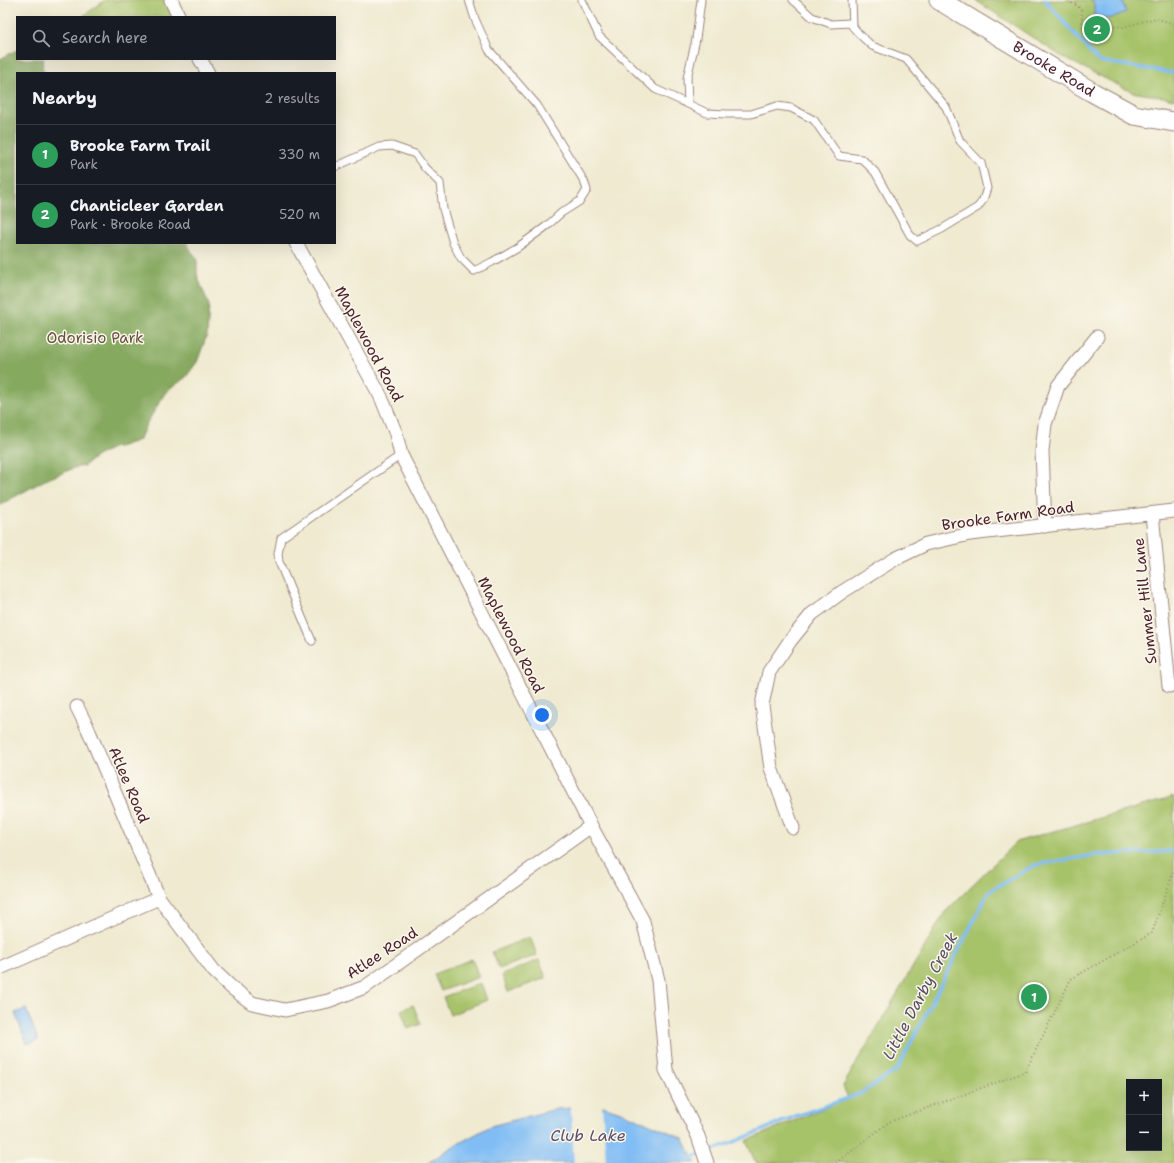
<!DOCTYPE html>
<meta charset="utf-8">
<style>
body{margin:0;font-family:"Shantell Sans",sans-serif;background:#20242c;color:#f1f3f6}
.controls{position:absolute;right:12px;bottom:12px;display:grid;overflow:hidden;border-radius:0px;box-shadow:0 4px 16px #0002}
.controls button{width:36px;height:36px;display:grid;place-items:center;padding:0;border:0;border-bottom:1px solid #363941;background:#171b24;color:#f1f3f6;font:20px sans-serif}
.you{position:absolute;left:542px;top:715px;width:14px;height:14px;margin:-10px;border:3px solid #fff;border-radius:50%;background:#1a73e8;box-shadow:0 0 0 6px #1a73e833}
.badge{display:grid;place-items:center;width:26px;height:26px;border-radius:50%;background:#c8321e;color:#fff;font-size:13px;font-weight:700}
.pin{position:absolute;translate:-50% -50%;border:2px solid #fff;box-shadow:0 1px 4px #0006}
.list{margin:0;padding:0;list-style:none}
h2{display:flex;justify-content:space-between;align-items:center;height:52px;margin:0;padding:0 16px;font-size:17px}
h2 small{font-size:13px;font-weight:400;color:#9ea1a6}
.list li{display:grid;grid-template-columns:26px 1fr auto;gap:12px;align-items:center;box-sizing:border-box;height:60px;padding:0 16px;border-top:1px solid #363941}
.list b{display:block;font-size:15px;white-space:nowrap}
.list p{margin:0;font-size:13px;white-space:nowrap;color:#9ea1a6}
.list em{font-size:13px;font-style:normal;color:#9ea1a6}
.icon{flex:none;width:22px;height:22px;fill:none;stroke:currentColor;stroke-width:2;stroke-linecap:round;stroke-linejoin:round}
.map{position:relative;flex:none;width:1174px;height:1163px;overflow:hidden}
.search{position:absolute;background:#171b24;box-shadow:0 4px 16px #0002;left:16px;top:16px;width:320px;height:44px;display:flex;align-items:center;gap:10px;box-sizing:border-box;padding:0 14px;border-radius:0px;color:#9ea1a6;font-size:15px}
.panel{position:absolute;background:#171b24;box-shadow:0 4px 16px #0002;left:16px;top:72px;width:320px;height:172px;border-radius:0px}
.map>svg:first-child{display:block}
.green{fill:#a7c36a;stroke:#78714a;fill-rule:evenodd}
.forest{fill:#85a95e;stroke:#686444}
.water{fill:#81bdf4;stroke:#666e90}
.pier{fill:#efead0}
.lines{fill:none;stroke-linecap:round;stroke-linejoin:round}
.stream{stroke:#81bdf4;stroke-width:3.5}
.lane-casing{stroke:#9c847e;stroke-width:9}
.street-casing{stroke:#9c847e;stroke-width:15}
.secondary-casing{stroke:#9c847e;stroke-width:21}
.path{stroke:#9c847e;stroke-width:2;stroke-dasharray:1 3;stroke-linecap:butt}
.lane{stroke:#fff;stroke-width:7}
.street{stroke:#fff;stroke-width:13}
.secondary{stroke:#fff;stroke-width:19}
.labels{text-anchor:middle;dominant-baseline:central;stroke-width:3;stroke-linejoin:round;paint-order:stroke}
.street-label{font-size:15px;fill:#4a1f2b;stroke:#fbf7ec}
.park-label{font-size:15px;fill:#66503e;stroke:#fbf7ec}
.water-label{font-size:16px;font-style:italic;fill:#5a4e67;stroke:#fbf7ec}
</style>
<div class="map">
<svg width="1174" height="1163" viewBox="0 0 1174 1163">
<rect width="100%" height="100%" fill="#fbf7ec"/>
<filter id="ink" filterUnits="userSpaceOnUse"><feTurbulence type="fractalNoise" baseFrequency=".025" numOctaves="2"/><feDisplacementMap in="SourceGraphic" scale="8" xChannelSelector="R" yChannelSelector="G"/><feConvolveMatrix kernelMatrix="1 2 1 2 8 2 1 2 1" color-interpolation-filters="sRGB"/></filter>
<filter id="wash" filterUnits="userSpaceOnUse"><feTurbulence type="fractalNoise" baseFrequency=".012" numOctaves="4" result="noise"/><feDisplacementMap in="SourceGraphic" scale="16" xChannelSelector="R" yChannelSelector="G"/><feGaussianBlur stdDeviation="0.9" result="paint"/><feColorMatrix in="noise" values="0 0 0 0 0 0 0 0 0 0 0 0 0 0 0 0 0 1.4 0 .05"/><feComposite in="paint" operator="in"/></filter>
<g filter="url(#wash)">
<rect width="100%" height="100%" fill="#efead0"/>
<g class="green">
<path d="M105 0H171L178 12 170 17H82Z"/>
<path d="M975 0H1174V99L1132 92 1064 58Z"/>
<path d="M1174 797V1163H756L746 1141 848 1098 843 1086 945 912 1016 842ZM1129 1082H1159V1148H1129Z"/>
<path d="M530 937 537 955 499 969 492 952Z"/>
<path d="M472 959 479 977 441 991 434 974Z"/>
<path d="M539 960 546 978 508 992 502 975Z"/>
<path d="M481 983 487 1000 450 1015 443 997Z"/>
<path d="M413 1005 421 1024 408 1029 401 1010Z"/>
</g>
<path class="forest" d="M17 50V59H44L42 67 45 73H17V243H187L191 251 197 258V274L198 278 209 305 207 335 197 362 186 377 165 393 147 423 139 440 122 446 112 448 95 457 84 466 74 468 43 481 0 505V59Z"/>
<g class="water">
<path d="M1091 0H1122L1126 12 1109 19 1108 18 1098 20 1094 18V3Z"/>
<path d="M26 1009 38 1040 27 1044 15 1013Z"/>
<path d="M603 1106 624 1113 683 1138 696 1163H428L452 1147 491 1126 556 1109Z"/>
</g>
<path class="pier" d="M595 1076 596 1078 599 1105 602 1104 606 1162 574 1163 569 1080 570 1078Z"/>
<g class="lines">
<g class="stream">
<path d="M1045 0 1098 61 1174 73"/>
<path d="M690 1158 729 1144 796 1116 860 1094 897 1070 989 891 1035 865 1096 855 1174 851"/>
</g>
</g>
</g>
<g filter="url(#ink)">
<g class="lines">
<defs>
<g id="lane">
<path d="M582 0 599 36 655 89 688 104"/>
<path d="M701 0 696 39 687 78 688 104 707 113 727 114H751L777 106 791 108 814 120 839 156 862 159 875 172 910 235 917 241 942 229 978 207 983 200 987 188 981 163 960 141 946 107 906 59 872 46 858 33 850 23 831 24 812 17 793 0"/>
<path d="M852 0 853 27"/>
<path d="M335 167 379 147 392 146 415 154 425 168 440 183 443 209 453 243 461 258 474 271 492 262 518 247 548 225 561 213 580 201 587 190 584 181 537 105 489 50 475 19 469 0"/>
<path d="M312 641 279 562 278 554 281 538 401 455"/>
</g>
<g id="street">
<path d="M171 0 179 17"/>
<path d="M200 59 208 73"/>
<path d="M296 243 381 397 396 434 401 455 591 826 643 921 658 980 666 1070 698 1136 707 1163"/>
<path d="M1152 514 1169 686"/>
<path d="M1045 526 1042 451 1045 424 1058 386 1097 337"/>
<path d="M77 707 88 729 159 898 214 971 232 988 252 1003 285 1010 328 1001 365 987 591 826"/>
<path d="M793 828 771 768 762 705 769 672 790 641 812 614 842 592 895 559 926 544 970 534 1174 511"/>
<path d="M0 968 159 898"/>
</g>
<g id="secondary">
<path id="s1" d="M939 0 1092 92 1134 115 1174 122"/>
</g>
</defs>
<use href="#lane" class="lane-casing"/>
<use href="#street" class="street-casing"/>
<use href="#secondary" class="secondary-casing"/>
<g class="path">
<path d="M1069 0 1071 3 1076 5 1081 9 1083 26 1099 33 1111 25 1123 27 1156 18 1174 24"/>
<path d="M836 1163 889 1122 1025 1072 1071 979 1152 933 1174 870"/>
</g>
<use href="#lane" class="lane"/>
<use href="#street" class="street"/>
<use href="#secondary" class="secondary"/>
</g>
</g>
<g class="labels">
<g class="street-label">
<text stroke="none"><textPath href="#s1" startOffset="134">Brooke Road</textPath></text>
<text transform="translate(369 344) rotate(62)">Maplewood Road</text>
<text transform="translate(1008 516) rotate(-8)">Brooke Farm Road</text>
<text transform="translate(1145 601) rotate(-96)">Summer Hill Lane</text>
<text transform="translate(511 635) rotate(63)">Maplewood Road</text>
<text transform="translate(129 785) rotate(67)">Atlee Road</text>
<text transform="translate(382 953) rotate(-33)">Atlee Road</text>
</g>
<g class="park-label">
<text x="95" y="338">Odorisio Park</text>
</g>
<g class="water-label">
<text transform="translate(920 996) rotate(-62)">Little Darby Creek</text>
<text x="588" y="1135">Club Lake</text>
</g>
</g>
</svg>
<div class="controls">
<button>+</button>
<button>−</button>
</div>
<div class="you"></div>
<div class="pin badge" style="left:1034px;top:997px;background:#2e9e5b">1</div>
<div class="pin badge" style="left:1097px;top:29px;background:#2e9e5b">2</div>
<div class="search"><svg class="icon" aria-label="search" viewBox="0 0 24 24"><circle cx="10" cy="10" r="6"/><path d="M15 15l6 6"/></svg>Search here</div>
<section class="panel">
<h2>Nearby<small>2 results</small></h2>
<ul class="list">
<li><span class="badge" style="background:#2e9e5b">1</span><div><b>Brooke Farm Trail</b><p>Park</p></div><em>330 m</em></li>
<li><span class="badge" style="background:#2e9e5b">2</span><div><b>Chanticleer Garden</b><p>Park · Brooke Road</p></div><em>520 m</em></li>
</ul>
</section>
</div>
